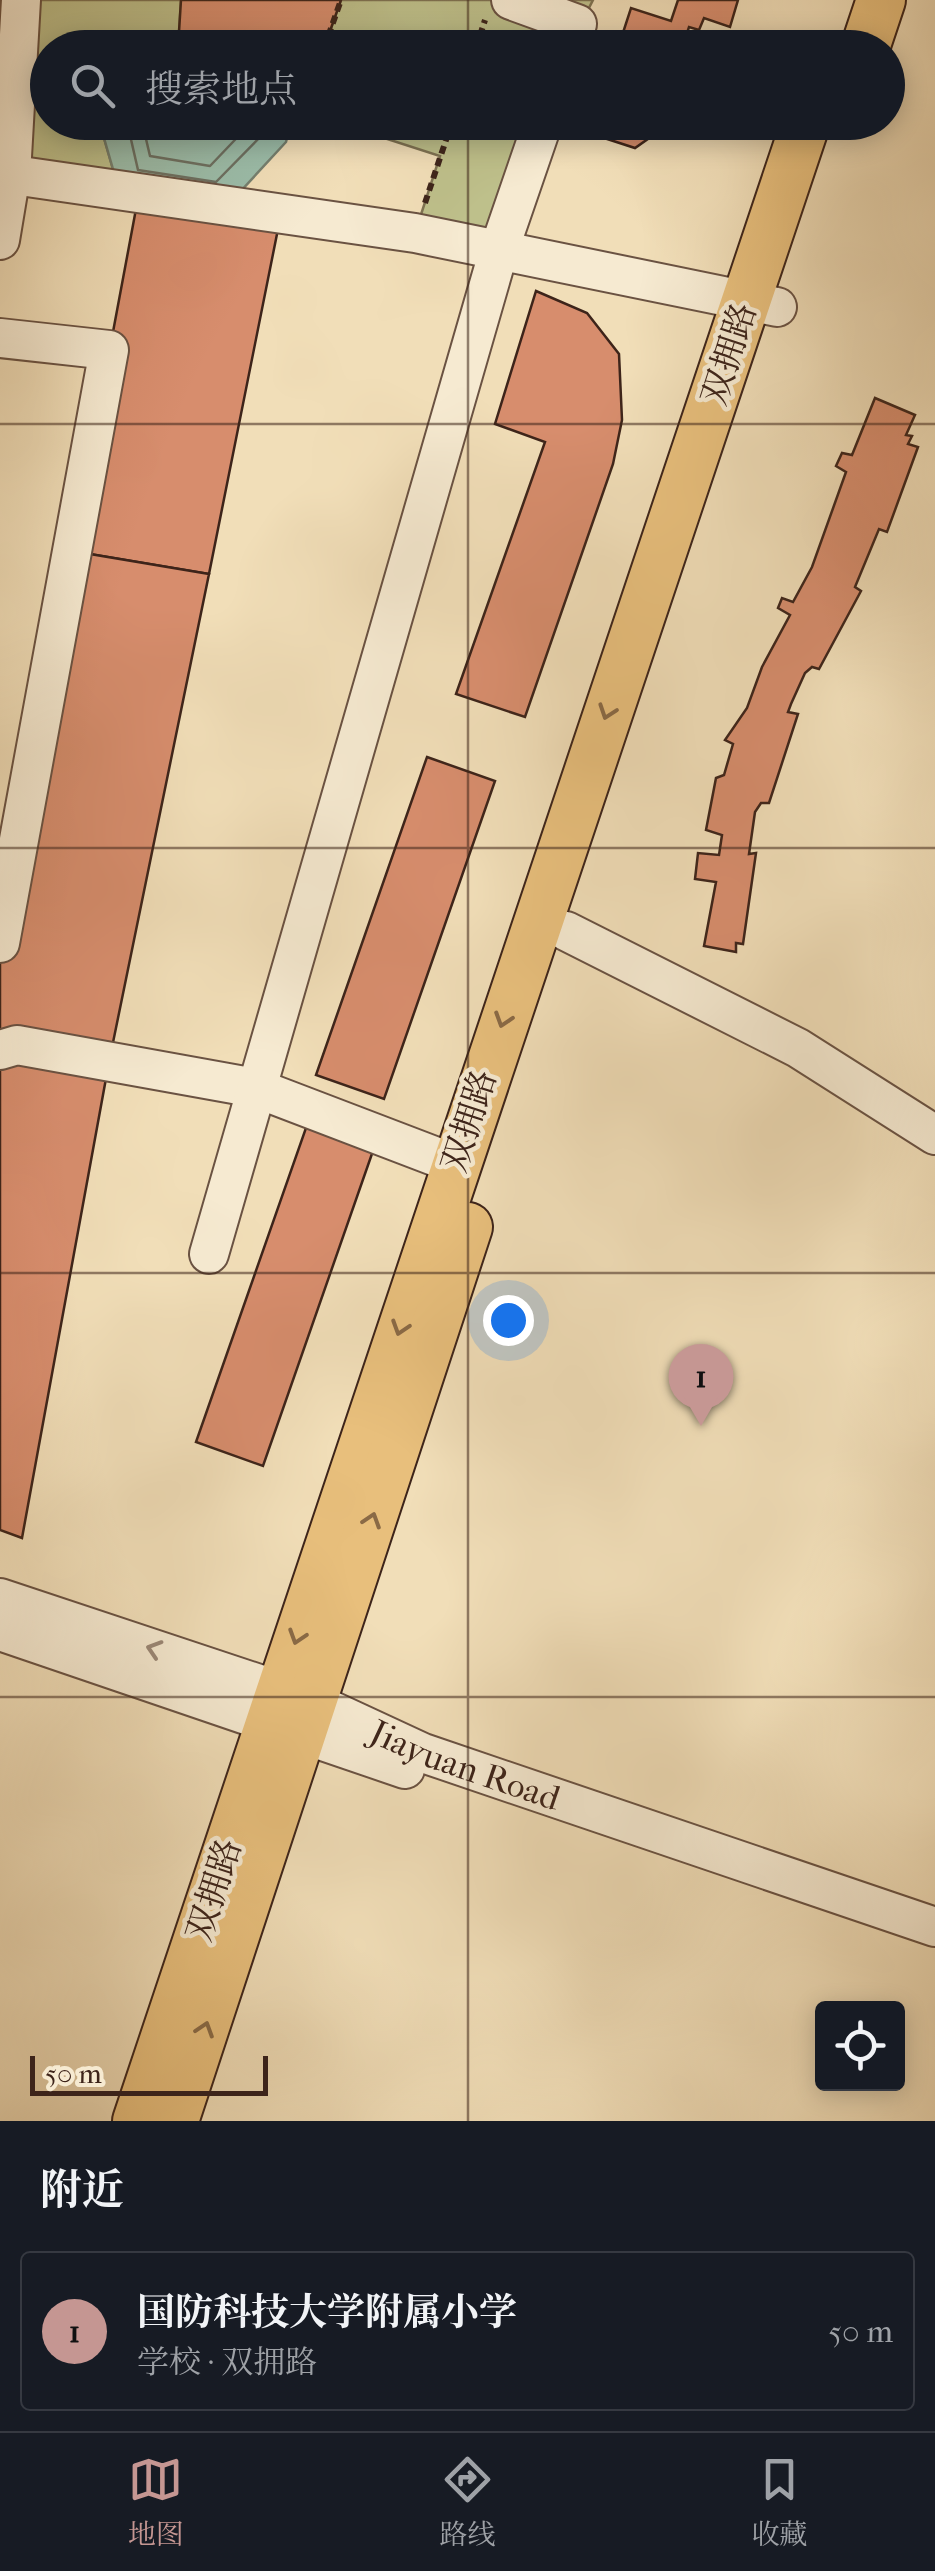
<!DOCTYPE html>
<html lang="zh">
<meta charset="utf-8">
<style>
body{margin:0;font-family:"IM FELL French Canon","Noto Serif SC",serif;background:#242831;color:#f1f3f6}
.controls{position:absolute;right:30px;bottom:30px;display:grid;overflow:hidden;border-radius:10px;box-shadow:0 5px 25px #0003}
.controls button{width:90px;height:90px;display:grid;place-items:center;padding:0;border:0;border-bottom:2px solid #363941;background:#171b24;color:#f1f3f6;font:50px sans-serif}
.scale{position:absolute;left:30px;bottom:25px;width:238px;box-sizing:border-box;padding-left:10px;border:5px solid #3d241a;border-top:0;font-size:28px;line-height:35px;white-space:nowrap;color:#3d241a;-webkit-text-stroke:8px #f6ead1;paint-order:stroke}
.you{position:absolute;left:508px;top:1320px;width:35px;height:35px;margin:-25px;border:8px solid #fff;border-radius:50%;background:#1a73e8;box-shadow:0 0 0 15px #1a73e833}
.badge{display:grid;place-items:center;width:65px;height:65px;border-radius:50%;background:#c59692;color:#111;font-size:32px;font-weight:700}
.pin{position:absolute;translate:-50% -82px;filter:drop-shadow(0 2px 5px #0008)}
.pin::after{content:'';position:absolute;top:52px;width:35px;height:30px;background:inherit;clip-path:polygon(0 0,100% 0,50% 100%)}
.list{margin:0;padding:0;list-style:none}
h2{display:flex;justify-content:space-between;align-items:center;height:130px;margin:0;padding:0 40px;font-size:42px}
h2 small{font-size:32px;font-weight:400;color:#9ea1a6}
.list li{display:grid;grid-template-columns:65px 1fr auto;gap:30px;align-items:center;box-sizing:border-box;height:160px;margin:0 20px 20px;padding:0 20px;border:2px solid #363941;border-radius:10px}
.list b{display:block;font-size:38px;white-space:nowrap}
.list p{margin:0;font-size:32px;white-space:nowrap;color:#9ea1a6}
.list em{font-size:32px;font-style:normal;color:#9ea1a6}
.icon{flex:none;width:55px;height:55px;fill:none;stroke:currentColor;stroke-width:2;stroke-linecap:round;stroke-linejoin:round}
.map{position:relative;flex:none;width:935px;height:2121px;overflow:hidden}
.search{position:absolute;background:#171b24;box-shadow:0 5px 25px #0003;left:30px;right:30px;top:30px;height:110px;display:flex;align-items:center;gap:25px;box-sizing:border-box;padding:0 35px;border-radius:55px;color:#9ea1a6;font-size:38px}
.sheet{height:310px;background:#171b24}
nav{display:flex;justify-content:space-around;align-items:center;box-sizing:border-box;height:140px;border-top:2px solid #363941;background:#171b24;font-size:28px;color:#9ea1a6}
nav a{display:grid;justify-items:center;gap:5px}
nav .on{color:#c59692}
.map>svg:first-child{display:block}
.green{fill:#bec08b;stroke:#7e7252;stroke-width:2.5}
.water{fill:#9bbdaa;stroke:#758070;stroke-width:2.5}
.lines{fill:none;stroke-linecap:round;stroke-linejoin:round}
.shore{stroke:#6c7062;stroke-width:2.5}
.building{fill:#d78d6d;stroke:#3d241a;stroke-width:2.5}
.minor-casing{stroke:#6a5242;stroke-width:42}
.major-casing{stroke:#3d241a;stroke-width:52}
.path{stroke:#3d241a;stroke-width:6;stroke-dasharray:8 5;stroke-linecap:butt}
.minor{stroke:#f6ead1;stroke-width:38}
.major{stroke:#e8bf7c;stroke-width:48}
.oneway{stroke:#8a6a46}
.oneway2{stroke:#9a8776}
.grid{fill:none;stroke:#3d241a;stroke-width:2.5;stroke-opacity:0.55}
.labels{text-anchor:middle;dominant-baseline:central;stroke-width:9;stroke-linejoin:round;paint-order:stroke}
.street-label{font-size:35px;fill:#3d241a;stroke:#f6ead1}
</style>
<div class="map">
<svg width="935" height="2121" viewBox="0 0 935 2121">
<rect width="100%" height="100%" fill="#f1deb8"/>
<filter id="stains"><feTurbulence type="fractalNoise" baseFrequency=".002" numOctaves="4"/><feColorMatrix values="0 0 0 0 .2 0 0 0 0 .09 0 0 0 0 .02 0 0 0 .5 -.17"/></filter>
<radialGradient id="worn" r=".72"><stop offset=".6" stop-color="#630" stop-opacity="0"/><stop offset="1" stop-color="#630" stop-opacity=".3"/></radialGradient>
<g class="green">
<path d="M21 0H181L178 47 124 37 119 47 48 48V122L105 123 104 138 119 190 11 174Z"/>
<path d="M341 0H593L569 47 324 48Z"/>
<path d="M543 123 499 250 415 233 440 156 341 124Z"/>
</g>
<path class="water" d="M105 123H291L286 142 227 206 119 190 104 138Z"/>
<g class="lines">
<g class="shore">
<path d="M127 122 138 170 216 182 265 132 268 122"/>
<path d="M142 122 150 156 210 166 252 122"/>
</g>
</g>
<g class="building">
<path d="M181 0H341L324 48H178Z"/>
<path d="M678 0H738L730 27 704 18 699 30 689 27 682 48H618L631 8 671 21Z"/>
<path d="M572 122H672L635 148 570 127Z"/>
<path d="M139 193 281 214 209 574 72 551Z"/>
<path d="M536 291 587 313 619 354 622 420 613 464 525 717 456 694 545 442 495 424Z"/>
<path d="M875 398 915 415 906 435 912 436 908 444 918 447 887 532 879 529 855 587 861 591 819 669 812 667 805 673 791 704 788 712 798 714 769 803H761L755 812 749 854 756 853 743 944 736 943V952L704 946 716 882 695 879 698 853 719 855 722 835 706 830 716 778 724 775 733 744 725 740 747 708 762 667 790 615 778 608 782 598 793 602 812 567 846 472 836 466 842 453 852 455Z"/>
<path d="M72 551 209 574 109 1062 0 1050V943Z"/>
<path d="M427 757 495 781 384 1099 316 1075Z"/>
<path d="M0 1050 109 1062 22 1538 0 1530Z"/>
<path d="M307 1125 374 1148 263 1466 196 1442Z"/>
</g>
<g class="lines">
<defs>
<g id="minor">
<path d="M511 0 577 24"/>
<path d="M0 173 415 233 777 307"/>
<path d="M0 240 11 174 21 0"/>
<path d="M0 338 109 350 0 943"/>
<path d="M566 931 798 1048 935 1135"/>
<path d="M0 1050 17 1045 256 1088 455 1164"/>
<path d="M209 1254 499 250 543 122"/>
<path id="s1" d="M0 1598 313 1702 423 1753 935 1927"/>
<path d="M0 1631 405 1769"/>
</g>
<g id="major">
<path d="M865 48 881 0"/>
<path d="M137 2121 806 122"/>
<path d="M174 2121 468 1227"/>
</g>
</defs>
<use href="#minor" class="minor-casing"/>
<use href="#major" class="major-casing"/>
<g class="path">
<path d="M324 48 341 0"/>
<path d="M476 48 485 20"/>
<path d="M425 203 452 122"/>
</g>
<use href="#minor" class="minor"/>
<use href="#major" class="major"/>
</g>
<defs><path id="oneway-chevron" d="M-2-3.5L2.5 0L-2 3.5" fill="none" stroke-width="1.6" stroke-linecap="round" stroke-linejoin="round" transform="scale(2.5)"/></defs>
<g class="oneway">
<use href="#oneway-chevron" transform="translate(607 712) rotate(109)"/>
<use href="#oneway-chevron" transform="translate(503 1020) rotate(108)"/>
<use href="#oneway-chevron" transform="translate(400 1328) rotate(108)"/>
<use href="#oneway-chevron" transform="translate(372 1520) rotate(-72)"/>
<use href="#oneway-chevron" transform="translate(297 1637) rotate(108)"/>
<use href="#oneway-chevron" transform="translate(205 2029) rotate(-72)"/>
</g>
<use class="oneway2" href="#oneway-chevron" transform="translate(154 1649) rotate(-162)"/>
<path class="grid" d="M468 0V48M468 122V2121M0 424H935M0 848H935M0 1273H935M0 1697H935"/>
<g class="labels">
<g class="street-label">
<text transform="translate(729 354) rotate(-72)">双拥路</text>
<text transform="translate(469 1121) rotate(-72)">双拥路</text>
<text stroke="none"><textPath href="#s1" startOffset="495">Jiayuan Road</textPath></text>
<text transform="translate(214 1890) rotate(-72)">双拥路</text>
</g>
</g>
<rect width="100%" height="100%" filter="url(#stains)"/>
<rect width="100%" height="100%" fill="url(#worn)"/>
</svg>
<div class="controls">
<button><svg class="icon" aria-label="locate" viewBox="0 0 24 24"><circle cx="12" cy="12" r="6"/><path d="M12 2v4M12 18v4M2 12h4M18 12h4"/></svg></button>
</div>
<div class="scale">50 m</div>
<div class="you"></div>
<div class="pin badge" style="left:701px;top:1426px">1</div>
<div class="search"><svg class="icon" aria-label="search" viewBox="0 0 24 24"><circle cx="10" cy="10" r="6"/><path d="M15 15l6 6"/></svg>搜索地点</div>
</div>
<section class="sheet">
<h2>附近<small></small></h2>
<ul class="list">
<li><span class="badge">1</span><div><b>国防科技大学附属小学</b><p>学校 · 双拥路</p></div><em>50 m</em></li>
</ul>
</section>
<nav>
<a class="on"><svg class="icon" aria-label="map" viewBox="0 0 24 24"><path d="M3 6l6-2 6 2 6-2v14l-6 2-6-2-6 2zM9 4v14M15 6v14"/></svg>地图</a>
<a><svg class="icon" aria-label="directions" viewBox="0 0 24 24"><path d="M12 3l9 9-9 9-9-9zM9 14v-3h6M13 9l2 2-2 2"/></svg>路线</a>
<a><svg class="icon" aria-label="saved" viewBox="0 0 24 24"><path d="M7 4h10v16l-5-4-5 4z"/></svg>收藏</a>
</nav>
